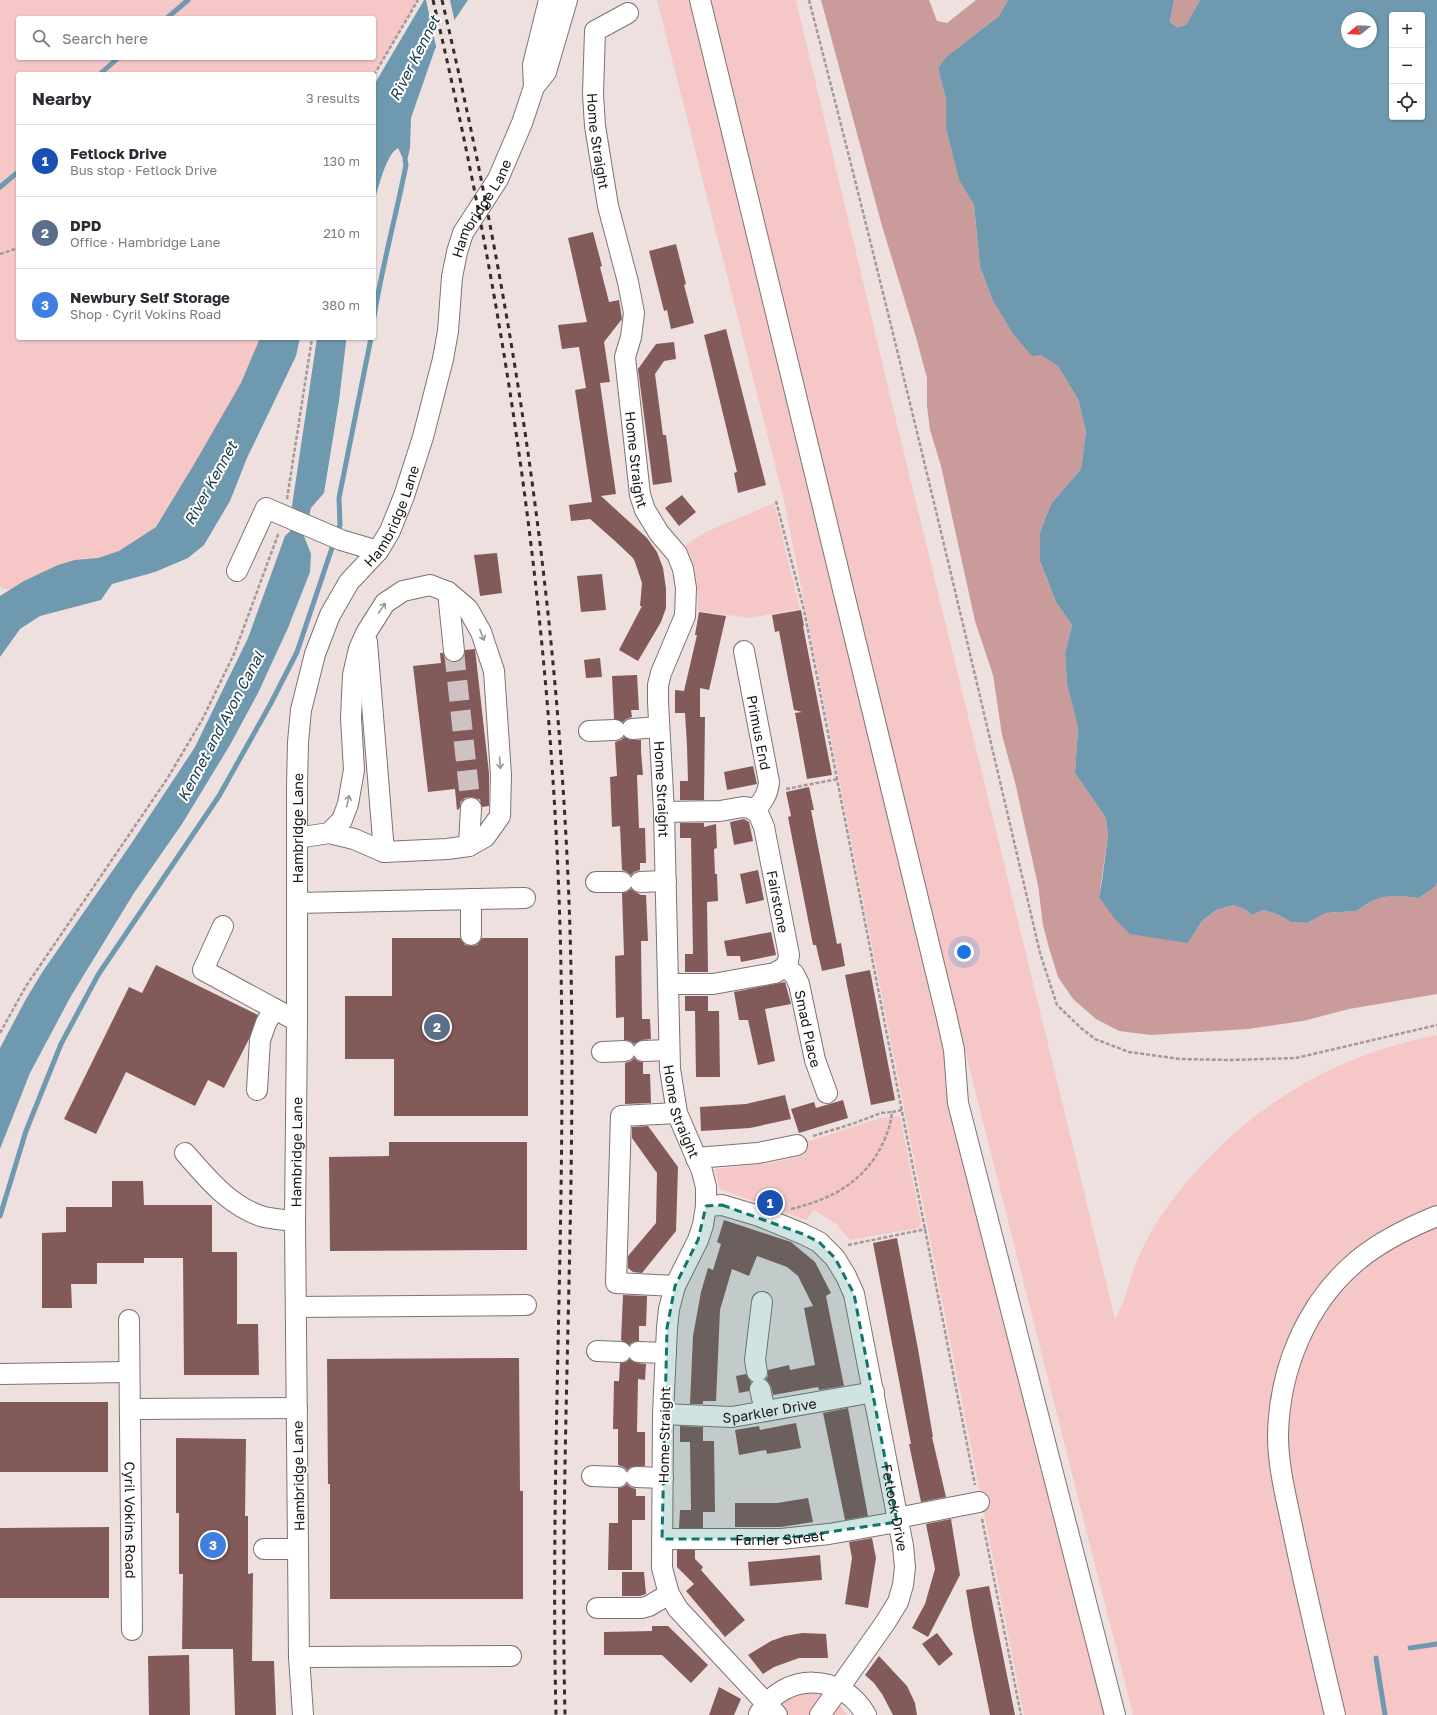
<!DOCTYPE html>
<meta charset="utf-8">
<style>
body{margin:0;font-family:"Golos Text",sans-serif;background:#f7f7f7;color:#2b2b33}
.controls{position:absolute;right:12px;top:12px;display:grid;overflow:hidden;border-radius:4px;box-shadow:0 1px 3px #0004}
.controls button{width:36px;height:36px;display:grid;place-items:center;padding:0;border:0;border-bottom:1px solid #e1e1e2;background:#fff;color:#2b2b33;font:20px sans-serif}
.compass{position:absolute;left:1341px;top:12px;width:36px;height:36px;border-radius:50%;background:#fff;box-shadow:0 1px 3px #0004;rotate:252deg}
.you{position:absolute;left:964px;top:952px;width:14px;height:14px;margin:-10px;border:3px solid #fff;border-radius:50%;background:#1a73e8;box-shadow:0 0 0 6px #1a73e833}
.badge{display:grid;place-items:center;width:26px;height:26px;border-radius:50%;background:#0f766e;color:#fff;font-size:13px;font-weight:700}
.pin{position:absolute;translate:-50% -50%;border:2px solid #fff;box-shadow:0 1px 4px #0006}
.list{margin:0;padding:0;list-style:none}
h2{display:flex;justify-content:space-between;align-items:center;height:52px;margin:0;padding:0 16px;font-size:17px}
h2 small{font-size:13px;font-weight:400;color:#7c7c81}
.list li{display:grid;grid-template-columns:26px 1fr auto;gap:12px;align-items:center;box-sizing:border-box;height:72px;padding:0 16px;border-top:1px solid #e1e1e2}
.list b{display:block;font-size:15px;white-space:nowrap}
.list p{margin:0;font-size:13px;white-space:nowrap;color:#7c7c81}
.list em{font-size:13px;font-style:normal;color:#7c7c81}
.icon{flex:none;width:22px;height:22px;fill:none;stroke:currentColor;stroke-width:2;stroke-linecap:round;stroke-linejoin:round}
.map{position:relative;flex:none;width:1437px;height:1715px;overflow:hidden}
.search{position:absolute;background:#fff;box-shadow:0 1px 3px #0004;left:16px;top:16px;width:360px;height:44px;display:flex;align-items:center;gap:10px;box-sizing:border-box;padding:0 14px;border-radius:4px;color:#7c7c81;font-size:15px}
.panel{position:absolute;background:#fff;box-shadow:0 1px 3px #0004;left:16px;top:72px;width:360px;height:268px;border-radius:4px}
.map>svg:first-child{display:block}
.green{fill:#f5c7c7;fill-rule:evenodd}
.forest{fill:#c99b9b}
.water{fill:#6f99ae;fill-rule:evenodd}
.pier{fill:#efe0e0}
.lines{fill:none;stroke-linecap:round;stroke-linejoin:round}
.stream{stroke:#6f99ae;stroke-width:5}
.building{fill:#835a5a}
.minor-tunnel{stroke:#cfc2c2;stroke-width:20;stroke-dasharray:20 10;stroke-linecap:butt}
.minor-casing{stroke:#7f7272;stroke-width:22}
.path{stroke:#a49999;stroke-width:2.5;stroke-dasharray:4 2;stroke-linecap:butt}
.minor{stroke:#fff;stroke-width:20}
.rail{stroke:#322c2c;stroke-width:3;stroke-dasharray:5 5;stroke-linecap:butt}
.oneway{stroke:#989696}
.marked{fill:#0f766e;fill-opacity:0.2;stroke:#0f766e;stroke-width:3;stroke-dasharray:8 5;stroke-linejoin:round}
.labels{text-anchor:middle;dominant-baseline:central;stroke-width:4;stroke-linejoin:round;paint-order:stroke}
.street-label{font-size:14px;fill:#1b1616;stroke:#fff}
.water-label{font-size:15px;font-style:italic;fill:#153a4b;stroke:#fff}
</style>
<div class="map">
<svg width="1437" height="1715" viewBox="0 0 1437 1715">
<rect width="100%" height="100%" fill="#efe0e0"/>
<g class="green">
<path d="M0 0H418L374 75 18 74V338H281L197 510 37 599 0 587ZM18 18H374V58H18Z"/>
<path d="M657 0H697L1110 1715H1024L784 500Z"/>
<path d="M708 0H796L894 412 1115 1319C1124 1305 1128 1286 1133 1271 1139 1254 1148 1237 1157 1222 1177 1191 1201 1164 1228 1139 1291 1083 1354 1052 1437 1035V1212L1337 1271 1274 1428 1330 1715H1133L954 1007Z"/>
<path d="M774 503 800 609 750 618 698 611C698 586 697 569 685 545L706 532Z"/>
<path d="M900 1116 921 1223 918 1228 850 1240 836 1224 814 1210 806 1220 720 1189 718 1184 715 1169 769 1163 805 1155 803 1143 881 1118Z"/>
<path d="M1437 1221V1715H1340L1289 1488 1285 1399 1309 1328 1356 1268Z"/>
<path d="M820 1690 841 1707 847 1715H769L790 1695Z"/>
</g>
<g class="forest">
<path d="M821 0H929L937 21 947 23 976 0H1008L999 16 946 57 938 68 946 99V129L959 180 974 205 980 267 993 301 1013 334 1058 366 1078 399 1086 432 1081 469 1051 504 1040 532V561L1056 602 1072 625 1065 653 1067 684 1078 728 1075 773 1106 818 1108 835 1099 897 1188 943 1202 921 1216 910 1234 905 1246 910 1252 915 1263 910 1277 914 1291 922 1307 923 1326 913 1356 911 1370 902 1382 897 1403 896 1418 898 1434 888 1437 883V994L1349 1009 1303 1021 1248 1029 1151 1035 1119 1031 1096 1019 1073 999 1058 977 1049 948 1043 925 1038 885 1015 782 1002 735 993 675 975 621 941 466 930 430 927 406V378L916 337 882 226Z"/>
<path d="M1174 0H1200L1186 25 1177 27 1170 22Z"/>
</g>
<g class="water">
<path d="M424 0H468L435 49 411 118 410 148 406 165 398 148C386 154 378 189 374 202V85Z"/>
<path d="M1008 0H1174L1170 22 1177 27 1186 25 1200 0H1437V883L1434 888 1418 898 1403 896 1382 897 1370 902 1356 911 1326 913 1307 923 1291 922 1277 914 1263 910 1252 915 1246 910 1234 905 1216 910 1202 921 1188 943 1130 934 1114 918 1099 897 1102 881 1108 835 1106 818 1075 773 1078 728 1067 684 1065 653 1072 625 1056 602 1040 561V532L1051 504 1081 469 1086 432 1078 399 1058 366 1041 355 1032 356 1013 334 993 301 980 267 974 205 959 180 946 129V99L938 68 946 57 999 16ZM1392 15H1422V117H1392ZM1347 18H1371V42H1347Z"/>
<path d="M260 338H300L296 356 247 458 230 501 204 545 188 558 155 572 112 584 101 600 40 616 20 629 0 657V596L24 581 58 565 75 560 98 558 119 551 156 527 193 466 241 383Z"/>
<path d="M317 338H346V342L339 401 324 493 311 508 304 536 311 554 310 572 288 628 258 693 230 745 182 824 134 893 71 996 30 1073 0 1149V1048L26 999 43 971 131 844 195 747 248 638 285 536 292 529 296 520 292 506Z"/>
</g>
<path class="pier" d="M426 0H450L455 23 437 51Z"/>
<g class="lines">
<g class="stream">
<path d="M167 18 188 0"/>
<path d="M100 74 118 58"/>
<path d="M0 187 18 172"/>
<path d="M374 317C382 266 396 216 406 165L405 160"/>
<path d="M337 535 340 525 339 498 371 338"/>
<path d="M0 1216 26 1131 61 1044 98 975 219 796 271 703 297 652 334 542"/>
<path d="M1410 1648 1437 1644"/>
<path d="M1376 1658 1385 1715"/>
</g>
</g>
<g class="building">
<path d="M593 232 602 266 600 267 609 302 619 300 622 319 604 342 610 382 600 383 616 494 601 496 647 538 657 552 663 568 666 588V608L661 622 638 661 619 650 642 606H640L642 583 635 562 633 558 615 541 590 519 571 521 569 505 592 502 575 390 586 388 579 347 562 349 558 325 587 322 568 238Z"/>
<path d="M676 244 686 284 684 285 694 323 671 329 667 310 664 311 649 251Z"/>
<path d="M726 329 766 485 738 493 734 473 737 472 704 335Z"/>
<path d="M674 342 676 359 664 361 655 374 663 435H666L672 482 653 485 638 369 656 344Z"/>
<path d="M682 495 696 512 679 526 665 508Z"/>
<path d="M497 553 502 593 480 596 474 555Z"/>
<path d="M602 574 606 610 581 612 577 576Z"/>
<path d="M801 610 804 626H803L832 775 807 779 795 713 802 712 794 710 779 631 775 632 772 615Z"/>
<path d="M699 612 726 616 709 690 700 688V717H705L704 800H680V781H688L687 746 685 713H675V690L684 691 697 635H695Z"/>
<path d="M475 649 489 773V806L482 807 478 799 471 797 465 798 462 801 459 809 457 810 455 789 428 792 413 666 441 663 440 653H443L445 658 449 661 456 662 461 660 464 656 465 650Z"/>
<path d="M600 658 602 677 586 678 584 660Z"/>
<path d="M637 675 639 710H631L632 717 626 719 623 722 614 719 612 676Z"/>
<path d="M624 737 632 740H641V751L643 775H637L639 828H645L646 863H640V870L634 872 631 875 627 872 622 870 620 826 612 827 610 777 617 776 615 742 621 740Z"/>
<path d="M753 766 757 784 727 790 724 772Z"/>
<path d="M809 787 814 810H811L837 944 841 943 845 966 822 971 816 945H813L788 817 791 816 786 792Z"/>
<path d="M744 819 749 822 753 841 734 845 730 822Z"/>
<path d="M680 823H704V827L716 824 717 848 714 849 715 874H717L718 901 707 902 708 972H685V954H693L691 838H680Z"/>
<path d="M758 870 764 900 746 904 740 874Z"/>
<path d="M631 889 641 895H646L648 941H641L642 1019H650L651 1039 642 1040 634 1044 630 1041 624 1040V1017L616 1018 615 956 624 955 622 893 627 892Z"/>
<path d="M771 932 776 955 741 962 740 956H727L724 941Z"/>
<path d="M392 938H460L465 945 471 946 477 945 482 938H528V1116H394V1059H345V996H392Z"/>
<path d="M156 965 258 1015 249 1039 224 1088 208 1080 195 1106 126 1072 96 1134 64 1119 129 987 142 993Z"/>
<path d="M870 970 895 1100 871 1105 845 975Z"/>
<path d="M785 982 791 1004 765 1009 775 1061 758 1065 748 1020H739L734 992Z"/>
<path d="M685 996H708V1011H719L720 1077H696L695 1011H685Z"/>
<path d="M634 1058 638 1061 643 1062V1074H650L651 1103 625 1104V1063L631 1061Z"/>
<path d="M785 1095 791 1119 750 1128 701 1131 700 1107 746 1104Z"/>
<path d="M843 1100 848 1118 799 1133 791 1109 814 1102 816 1108Z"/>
<path d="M648 1126 678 1167 676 1231 642 1273 633 1272 628 1268V1256L656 1223 657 1173 632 1138V1127Z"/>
<path d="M389 1142H527V1250L330 1251 329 1157 389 1156Z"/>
<path d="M112 1181H143L144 1205H212V1252H237V1324H258L259 1375H184L183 1258H144V1263H97V1284H71L72 1308H42V1233L66 1232V1207H112Z"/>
<path d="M724 1220 791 1242 815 1262 831 1293 826 1296 844 1386 819 1390 818 1387 773 1395 771 1386 766 1379 768 1376V1370L789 1365 790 1370 815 1365 804 1308 813 1306 798 1276 787 1267 757 1256 749 1276 732 1269 720 1310 716 1401H703V1404H690L693 1336 701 1292 708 1268 713 1270 721 1244 717 1242Z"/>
<path d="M897 1238 918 1349 933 1437H932L946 1497 921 1502 909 1444H911L873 1243Z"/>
<path d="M623 1295 647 1296 646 1326H639V1341L633 1342 629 1345 621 1340Z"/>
<path d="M519 1358 520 1491H523V1599H330V1484H328L327 1359Z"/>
<path d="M630 1359 637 1363 646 1364 645 1380 638 1379 637 1432H645V1466L631 1467 627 1470 624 1467 618 1465V1429H613L614 1381H619L620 1363 626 1362Z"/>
<path d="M746 1374 751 1382 749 1391 739 1393 736 1376Z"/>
<rect x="0" y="1402" width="108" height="70"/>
<path d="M848 1408 868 1516 845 1520 823 1413Z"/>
<path d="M796 1423 801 1448 767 1454 766 1450 739 1455 735 1430 759 1426 760 1430Z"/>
<path d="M680 1426 703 1427V1441H714L715 1512H703V1528H679L680 1510H691L690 1442H680Z"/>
<path d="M176 1438 246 1439 245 1516H248V1574L253 1573 252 1661H274L276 1715H235L233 1649H182L183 1574H179V1513H176Z"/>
<path d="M627 1484 630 1487 636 1489V1496H645V1520H632V1570H608L609 1523H618V1488L623 1487Z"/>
<path d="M808 1498 813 1522 781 1527H735V1503H777Z"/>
<path d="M951 1519 960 1575 928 1637 912 1628 925 1604 935 1569 926 1524Z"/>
<path d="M109 1527V1598H0V1528Z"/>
<path d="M872 1538 876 1558 868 1608 845 1604 852 1558 849 1542Z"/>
<path d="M677 1550H695V1559L703 1567 701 1570 745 1620 725 1637 686 1591 694 1584 677 1567Z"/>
<path d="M820 1555 822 1580 750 1586 748 1562Z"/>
<path d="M622 1572H644L646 1594 640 1596H622Z"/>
<path d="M989 1586 998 1631 1015 1715H990L973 1631 966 1590Z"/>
<path d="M652 1626H668L708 1665 691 1683 662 1655H604V1632L652 1631Z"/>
<path d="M802 1633 826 1634 828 1658H799L774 1667 763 1674 748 1655 771 1641 785 1636Z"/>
<path d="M937 1633 953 1654 939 1666 922 1644Z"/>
<path d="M189 1655 190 1715H149L148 1656Z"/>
<path d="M879 1656 907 1686 915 1703 917 1715H893L882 1694 874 1683 865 1675Z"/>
<path d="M719 1687 741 1699 734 1715H709Z"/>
</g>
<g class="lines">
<path class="minor-tunnel" d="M454 651 471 808"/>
<defs>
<g id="minor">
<path d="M700 0 946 1014 954 1050 958 1103 1115 1715"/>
<path id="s1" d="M628 13 595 31 593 94 595 126 608 206 628 282 634 313 631 337 625 357 640 495 645 510 659 533 677 554 683 569 686 588 685 616 661 673 658 685V702L664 812 670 1069 677 1113 702 1171 706 1187V1206L703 1225 698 1240 675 1286 669 1309 667 1328 663 1414 662 1568 669 1594 678 1609 777 1715"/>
<path d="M534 87 533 65 549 0"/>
<path d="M237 571 266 508 341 540 378 551"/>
<path d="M448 592 454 651"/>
<path d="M367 642 384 852"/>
<path id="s2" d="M744 651 769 782C768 794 763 801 755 810"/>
<path d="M632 729 659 727"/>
<path d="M589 731 615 730"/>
<path id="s3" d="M664 812 720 811 743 807 750 808 758 813 764 827 789 955 788 961 785 967 775 973 713 984H668"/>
<path d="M297 838 329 833 354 839 384 852 447 849 469 846 485 837 500 816 501 775 494 671 481 632 468 609 448 592 430 585 403 591 385 603 366 633 359 649 353 675 351 718 354 770 348 804 342 820 329 833"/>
<path d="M469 846 471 808"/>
<path d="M596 882H622"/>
<path d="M640 882 666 881"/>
<path d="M297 903 525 898"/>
<path d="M223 926 203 970 297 1021"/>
<path d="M471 935V899"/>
<path id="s4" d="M785 967 794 974 799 984 815 1060 827 1093"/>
<path d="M643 1051 669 1050"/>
<path d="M602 1052 625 1051"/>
<path d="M257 1090 260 1040 266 1023 274 1009"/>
<path d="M185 1153C207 1178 230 1207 264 1217 274 1219 284 1220 295 1221"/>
<path d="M696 1158 758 1153 797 1145"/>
<path id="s5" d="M706 1206 722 1205 759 1216 803 1234 819 1242 835 1258 846 1276 854 1294 903 1546 905 1567 903 1585 898 1602 885 1623 820 1715"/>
<path d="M675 1286 616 1283 621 1116 677 1113"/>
<path d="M296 1307 526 1305"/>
<path id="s6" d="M129 1320 132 1630"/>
<path d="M597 1351 621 1352"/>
<path d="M638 1352 666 1353"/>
<path d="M757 1372 755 1360 762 1302"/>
<path d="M1 1374 129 1372"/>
<path d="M760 1389 765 1411"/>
<path d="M130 1409 297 1408"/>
<path id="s7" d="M663 1414 732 1417 874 1392"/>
<path d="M592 1476 618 1477"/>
<path d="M636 1477 663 1478"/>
<path d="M897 1518 979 1502"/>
<path id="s8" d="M662 1539H781L829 1534 897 1522"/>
<path d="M264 1549H298"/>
<path d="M597 1608H642L649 1606 669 1594"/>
<path d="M299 1657 511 1656"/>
<path d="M759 1714C784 1672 842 1672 866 1715"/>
<path id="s9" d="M303 1715 299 1657 295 1221 297 1021V786L298 742 301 710 315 654 330 615 349 582 378 551 390 531 404 496 423 437 443 359 448 331 452 277 457 252 463 233 498 179 522 123 534 87 546 72 567 0"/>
<path d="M1335 1715C1320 1652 1305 1589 1292 1526 1286 1497 1278 1466 1278 1436 1279 1370 1306 1303 1358 1260 1381 1241 1410 1227 1437 1216"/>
</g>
</defs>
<use href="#minor" class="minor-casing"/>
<g class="path">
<path d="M809 0C891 316 966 635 1040 953L1057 1005 1081 1028 1095 1039 1129 1052 1180 1059 1230 1060 1296 1058 1437 1025"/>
<path d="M374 75 418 0"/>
<path d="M0 254 18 248"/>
<path d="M287 499 312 338"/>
<path d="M776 501 804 610 975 1485"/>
<path d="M786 789 838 779"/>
<path d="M0 1033 26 986 167 779 202 720 234 654 279 532"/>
<path d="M813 1136 852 1124 881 1113 892 1112"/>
<path d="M791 1209C832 1199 865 1182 884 1141 888 1131 891 1123 892 1112L902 1110"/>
<path d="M848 1245 926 1229"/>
<path d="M982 1519 1021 1715"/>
</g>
<use href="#minor" class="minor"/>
<g class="rail">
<path d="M433 0C508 316 555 644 561 969 566 1218 550 1466 556 1715"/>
<path d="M442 0C517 318 564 643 571 969 576 1218 559 1466 565 1715"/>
</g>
</g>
<defs><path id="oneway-shaft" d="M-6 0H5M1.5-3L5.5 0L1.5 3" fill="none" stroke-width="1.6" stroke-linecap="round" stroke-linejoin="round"/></defs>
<g class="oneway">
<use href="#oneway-shaft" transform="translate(382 608) rotate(-56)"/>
<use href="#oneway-shaft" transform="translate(482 635) rotate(69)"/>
<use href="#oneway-shaft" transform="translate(500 763) rotate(86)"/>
<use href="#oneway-shaft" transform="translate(348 801) rotate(-77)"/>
</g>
<path class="marked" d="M722 1205 803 1234 819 1242 835 1258 854 1294 897 1522 781 1539H662L667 1328 675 1286 698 1240 706 1206Z"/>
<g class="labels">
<g class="street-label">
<text stroke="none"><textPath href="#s1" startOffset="148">Home Straight</textPath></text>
<text stroke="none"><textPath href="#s9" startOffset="1547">Hambridge Lane</textPath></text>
<text stroke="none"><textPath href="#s1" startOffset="472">Home Straight</textPath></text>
<text stroke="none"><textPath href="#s9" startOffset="1223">Hambridge Lane</textPath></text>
<text stroke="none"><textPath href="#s2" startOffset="83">Primus End</textPath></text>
<text stroke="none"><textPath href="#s1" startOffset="820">Home Straight</textPath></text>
<text stroke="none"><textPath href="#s9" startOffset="887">Hambridge Lane</textPath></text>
<text stroke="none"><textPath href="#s3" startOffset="187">Fairstone</textPath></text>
<text stroke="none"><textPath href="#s4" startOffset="68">Smad Place</textPath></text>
<text stroke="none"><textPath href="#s1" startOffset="1144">Home Straight</textPath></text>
<text stroke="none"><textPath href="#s9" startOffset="563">Hambridge Lane</textPath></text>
<text stroke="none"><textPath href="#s7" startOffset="107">Sparkler Drive</textPath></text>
<text transform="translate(664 1435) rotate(-89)">Home Straight</text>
<text transform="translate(298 1476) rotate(-91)">Hambridge Lane</text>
<text stroke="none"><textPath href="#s5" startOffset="401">Fetlock Drive</textPath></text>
<text stroke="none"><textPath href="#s6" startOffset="200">Cyril Vokins Road</textPath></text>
<text stroke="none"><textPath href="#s8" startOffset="118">Farrier Street</textPath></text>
</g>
<g class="water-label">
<text transform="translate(414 58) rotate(-63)">River Kennet</text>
<text transform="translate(210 483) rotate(-61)">River Kennet</text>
<text transform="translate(220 726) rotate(-62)">Kennet and Avon Canal</text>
</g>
</g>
</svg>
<div class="controls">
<button>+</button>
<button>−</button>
<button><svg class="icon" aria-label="locate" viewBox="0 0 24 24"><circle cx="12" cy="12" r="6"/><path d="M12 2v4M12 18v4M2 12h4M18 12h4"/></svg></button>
</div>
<svg class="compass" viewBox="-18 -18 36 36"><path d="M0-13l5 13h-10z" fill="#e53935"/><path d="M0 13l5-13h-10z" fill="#7c7c81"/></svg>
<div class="you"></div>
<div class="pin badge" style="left:770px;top:1203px;background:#1a4fb4">1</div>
<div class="pin badge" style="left:437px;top:1027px;background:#5c6f8a">2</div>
<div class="pin badge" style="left:213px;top:1545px;background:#3f7fe0">3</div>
<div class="search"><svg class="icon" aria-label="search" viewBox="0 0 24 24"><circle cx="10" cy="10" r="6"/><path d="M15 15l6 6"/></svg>Search here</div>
<section class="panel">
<h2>Nearby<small>3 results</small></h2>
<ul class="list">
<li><span class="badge" style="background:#1a4fb4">1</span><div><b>Fetlock Drive</b><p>Bus stop · Fetlock Drive</p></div><em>130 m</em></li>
<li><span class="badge" style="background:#5c6f8a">2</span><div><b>DPD</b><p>Office · Hambridge Lane</p></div><em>210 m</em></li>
<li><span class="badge" style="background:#3f7fe0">3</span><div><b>Newbury Self Storage</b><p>Shop · Cyril Vokins Road</p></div><em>380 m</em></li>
</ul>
</section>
</div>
